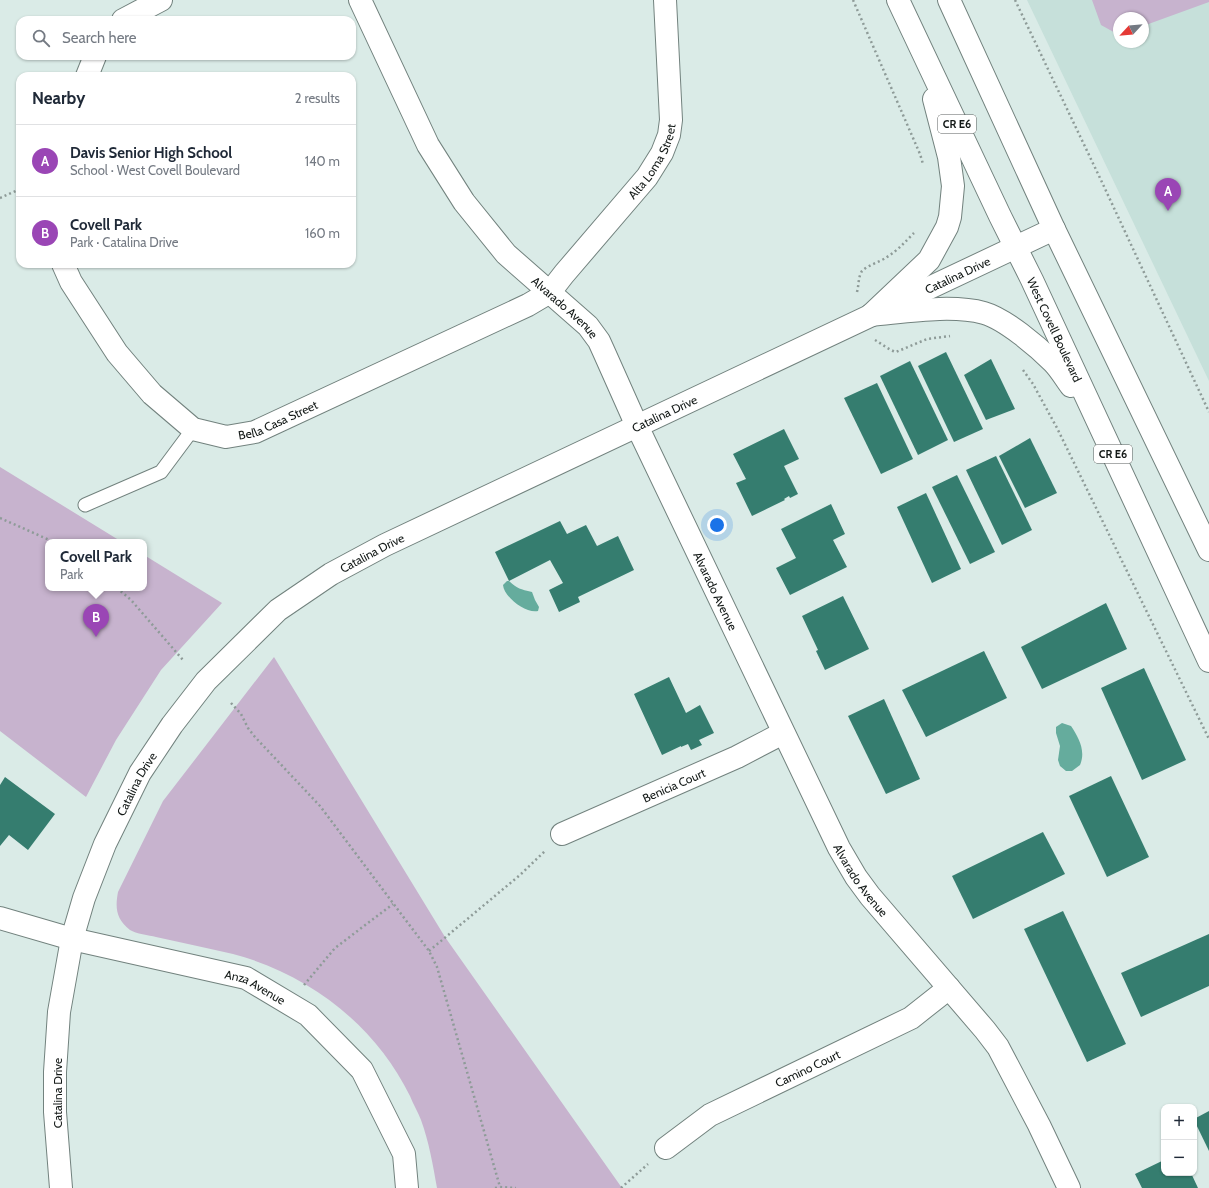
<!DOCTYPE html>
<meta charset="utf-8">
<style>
body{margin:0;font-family:Cabin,sans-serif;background:#f6f6f7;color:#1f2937}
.controls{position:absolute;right:12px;bottom:12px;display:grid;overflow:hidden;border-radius:8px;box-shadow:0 1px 3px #0004}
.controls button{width:36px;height:36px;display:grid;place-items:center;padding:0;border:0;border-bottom:1px solid #e0e1e3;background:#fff;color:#1f2937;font:20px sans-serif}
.compass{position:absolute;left:1113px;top:12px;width:36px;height:36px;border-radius:50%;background:#fff;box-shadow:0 1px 3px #0004;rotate:244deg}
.you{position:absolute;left:717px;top:525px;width:14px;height:14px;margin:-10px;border:3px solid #fff;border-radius:50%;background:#1a73e8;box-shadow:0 0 0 6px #1a73e833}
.badge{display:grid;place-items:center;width:26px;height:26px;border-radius:50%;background:#9a46b5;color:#fff;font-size:13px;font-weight:700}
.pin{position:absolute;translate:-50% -33px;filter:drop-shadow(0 1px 2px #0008)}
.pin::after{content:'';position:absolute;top:21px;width:14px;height:12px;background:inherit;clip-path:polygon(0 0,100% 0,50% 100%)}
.popup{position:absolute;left:45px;top:539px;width:102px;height:52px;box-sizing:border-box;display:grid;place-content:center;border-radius:8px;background:#fff;filter:drop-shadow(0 1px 3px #0005);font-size:13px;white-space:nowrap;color:#747a83}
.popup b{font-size:15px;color:#1f2937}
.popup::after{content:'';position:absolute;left:50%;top:100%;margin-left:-8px;border:8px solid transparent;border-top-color:#fff}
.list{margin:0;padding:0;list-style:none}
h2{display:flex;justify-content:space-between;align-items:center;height:52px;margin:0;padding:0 16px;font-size:17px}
h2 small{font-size:13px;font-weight:400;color:#747a83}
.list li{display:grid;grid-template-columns:26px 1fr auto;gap:12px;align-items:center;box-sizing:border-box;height:72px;padding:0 16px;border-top:1px solid #e0e1e3}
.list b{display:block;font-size:15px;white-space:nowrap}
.list p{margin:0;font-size:13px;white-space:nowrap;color:#747a83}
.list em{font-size:13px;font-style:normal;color:#747a83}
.icon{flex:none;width:22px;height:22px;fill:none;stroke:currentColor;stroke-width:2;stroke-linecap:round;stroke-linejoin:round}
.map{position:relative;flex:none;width:1209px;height:1188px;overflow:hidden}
.search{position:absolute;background:#fff;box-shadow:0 1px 3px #0004;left:16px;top:16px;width:340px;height:44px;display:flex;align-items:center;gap:10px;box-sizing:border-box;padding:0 14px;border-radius:12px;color:#747a83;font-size:15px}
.panel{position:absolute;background:#fff;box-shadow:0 1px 3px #0004;left:16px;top:72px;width:340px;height:196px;border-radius:12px}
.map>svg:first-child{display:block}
.built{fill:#c6e0da;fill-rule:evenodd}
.green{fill:#c7b3ce}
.water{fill:#65ac9d}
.building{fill:#357d6f}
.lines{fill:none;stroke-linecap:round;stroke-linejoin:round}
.lane-casing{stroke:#72827e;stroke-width:15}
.street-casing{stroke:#72827e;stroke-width:24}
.secondary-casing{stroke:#72827e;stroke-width:24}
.primary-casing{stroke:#72827e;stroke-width:24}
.path{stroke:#8e9b98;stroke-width:2.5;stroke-dasharray:2 3;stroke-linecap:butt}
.lane{stroke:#fff;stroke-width:13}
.street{stroke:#fff;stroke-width:22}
.secondary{stroke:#fff;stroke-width:22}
.primary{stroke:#fff;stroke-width:22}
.labels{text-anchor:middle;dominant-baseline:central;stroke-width:3;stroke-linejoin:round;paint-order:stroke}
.shield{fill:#fff;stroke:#595d5c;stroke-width:1}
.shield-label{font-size:11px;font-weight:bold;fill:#121816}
.street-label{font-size:12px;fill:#121816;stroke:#fff}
</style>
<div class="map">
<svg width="1209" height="1188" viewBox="0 0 1209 1188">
<rect width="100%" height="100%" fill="#daebe7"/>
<path class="built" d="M1027 0H1209V381ZM1119 18H1143V42H1119Z"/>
<g class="green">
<path d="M1092 0H1209V2L1143 26V18H1119V35L1101 25Z"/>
<path d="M0 467 122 542H48V588H144V555L222 603 161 670 116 740 86 797 0 731Z"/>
<path d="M274 657 445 937 622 1188H437C433 1165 429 1142 421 1120 418 1112 413 1104 410 1096 375 1025 309 974 233 954 208 948 182 943 156 937 149 935 136 934 130 930 116 919 115 908 118 892L163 801Z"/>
</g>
<g class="water">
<path d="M507 581H509C518 589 520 589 532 592L535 600 539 607 538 611C526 614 504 597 503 585Z"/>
<path d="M1062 723 1071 726C1079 738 1086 751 1080 765L1072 771H1066L1060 766 1058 760 1060 746 1056 733V727Z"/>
</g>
<g class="building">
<path d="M946 352 983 429 954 442 918 366Z"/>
<path d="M991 359 1015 409 986 420 964 375Z"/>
<path d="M910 361 948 440 918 455 880 376Z"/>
<path d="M877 383 913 459 881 474 844 398Z"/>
<path d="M784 429 799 459 784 466 798 494 790 498 789 496 784 499 785 500 752 516 736 483 746 479 733 454Z"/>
<path d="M1030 438 1057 493 1025 508 999 456Z"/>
<path d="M996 456 1032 530 1002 545 966 470Z"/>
<path d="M957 475 995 552 970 564 932 487Z"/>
<path d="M926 493 961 569 932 583 897 507Z"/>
<path d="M831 504 845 534 833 540 847 567 790 595 776 568 796 558 781 529Z"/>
<path d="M560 521 567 534 586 525 597 546 618 536 634 570 578 597 580 602 559 612 549 590 563 583 550 560 509 581 495 552Z"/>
<path d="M843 596 869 649 825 670 816 651 818 650 802 616Z"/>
<path d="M1106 603 1127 649 1042 689 1021 647Z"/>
<path d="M984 651 1007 698 926 737 902 690Z"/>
<path d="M1144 668 1186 760 1142 780 1101 688Z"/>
<path d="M669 677 686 713 700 705 714 733 699 740 702 745 691 750 688 744 681 747V746L662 755 634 694Z"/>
<path d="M884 699 920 779 886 794 848 716Z"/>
<path d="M1111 776 1149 857 1107 877 1069 796Z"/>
<path d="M5 777 55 814 28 850 9 835 0 846V785Z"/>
<path d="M1043 832 1065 874 973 919 952 876Z"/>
<path d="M1063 911 1126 1044 1087 1062 1024 929Z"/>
<path d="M1209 934V986L1141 1017 1121 973Z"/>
<path d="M1209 1111V1151L1194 1120V1119Z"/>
<path d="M1164 1160V1173H1191L1198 1188H1142L1135 1174Z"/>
</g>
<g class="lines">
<defs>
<path id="lane" d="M85 505 161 472 193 429"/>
<g id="street">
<path id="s1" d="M360 0 428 145 464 202 506 254 588 326 599 341 604 352 637 426 839 848 856 877 870 896 985 1030 998 1047 1039 1125 1069 1188"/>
<path d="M123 20 161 0"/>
<path d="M87 76 95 56"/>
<path id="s2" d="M63 264 71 282 117 353 152 394 193 429 226 437 255 432 528 305 550 292 564 274 647 177 662 153 669 135 671 120 665 0"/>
<path id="s3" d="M562 834 737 757 783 733"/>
<path id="s4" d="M0 918 72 939 246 978 308 1015 362 1070 404 1154 407 1188"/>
<path id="s5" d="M666 1148 710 1115 911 1018 949 988"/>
</g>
<g id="secondary">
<path id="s6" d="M61 1188 55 1112V1072L59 1012 72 939 84 898 105 844 140 773 172 725 206 681 278 610 331 574 385 545 1054 229"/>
</g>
<g id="primary">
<path id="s7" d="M898 0 1000 216 1032 280 1209 661"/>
<path d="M949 0 1054 229 1209 550"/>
<path d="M871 315 929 260 947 227 950 217 953 186 949 157 934 99"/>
<path d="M871 315C905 312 951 304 984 313 1005 319 1037 346 1053 362 1060 369 1065 378 1071 386"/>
</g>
</defs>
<use href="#lane" class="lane-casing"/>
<use href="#street" class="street-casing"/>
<use href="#secondary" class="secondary-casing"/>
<use href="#primary" class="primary-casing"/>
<g class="path">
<path d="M853 0 920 154 923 164"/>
<path d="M1015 0 1100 178 1209 412"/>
<path d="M0 198 20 189"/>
<path d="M857 292C859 285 858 277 862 271 868 265 880 262 887 257 898 250 905 242 914 233"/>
<path d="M875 340C882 344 889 350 896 352L927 339 950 336"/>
<path d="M1023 370 1033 384 1057 428 1209 739"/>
<path d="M0 518 54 542"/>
<path d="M117 588 131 600 183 660"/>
<path d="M231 703 241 714 248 728 255 737 320 806 429 951 437 967 500 1187 516 1188"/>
<path d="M429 951 520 875 545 851"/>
<path d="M304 985 335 948 393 904"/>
<path d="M495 1188 500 1187"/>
<path d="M621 1188 648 1164"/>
</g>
<use href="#lane" class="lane"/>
<use href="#street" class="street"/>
<use href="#secondary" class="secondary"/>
<use href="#primary" class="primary"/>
</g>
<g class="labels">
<g class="shield">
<rect x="938" y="115" width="38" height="18" rx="3"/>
<rect x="1094" y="445" width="38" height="18" rx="3"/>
</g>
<g class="shield-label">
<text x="957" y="124">CR E6</text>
<text x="1113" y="454">CR E6</text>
</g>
<g class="street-label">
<text stroke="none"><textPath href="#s2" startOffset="769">Alta Loma Street</textPath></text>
<text stroke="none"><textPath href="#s6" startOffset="1403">Catalina Drive</textPath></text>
<text stroke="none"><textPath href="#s1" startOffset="374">Alvarado Avenue</textPath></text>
<text stroke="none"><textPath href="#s7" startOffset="365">West Covell Boulevard</textPath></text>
<text stroke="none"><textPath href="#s6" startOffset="1079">Catalina Drive</textPath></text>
<text stroke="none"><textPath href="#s2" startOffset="301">Bella Casa Street</textPath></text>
<text stroke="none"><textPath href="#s6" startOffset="755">Catalina Drive</textPath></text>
<text stroke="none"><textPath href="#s1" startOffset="698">Alvarado Avenue</textPath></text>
<text stroke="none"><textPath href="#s6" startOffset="419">Catalina Drive</textPath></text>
<text stroke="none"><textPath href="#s3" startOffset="122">Benicia Court</textPath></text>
<text stroke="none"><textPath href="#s1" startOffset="1022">Alvarado Avenue</textPath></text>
<text stroke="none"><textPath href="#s4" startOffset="265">Anza Avenue</textPath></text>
<text stroke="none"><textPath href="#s5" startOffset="163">Camino Court</textPath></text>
<text transform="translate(57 1093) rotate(-90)">Catalina Drive</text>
</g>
</g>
</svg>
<div class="controls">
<button>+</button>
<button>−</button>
</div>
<svg class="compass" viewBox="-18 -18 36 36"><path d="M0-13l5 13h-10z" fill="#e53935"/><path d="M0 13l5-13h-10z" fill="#747a83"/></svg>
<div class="you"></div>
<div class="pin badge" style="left:1168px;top:211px">A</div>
<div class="pin badge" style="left:96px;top:637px">B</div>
<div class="popup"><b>Covell Park</b>Park</div>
<div class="search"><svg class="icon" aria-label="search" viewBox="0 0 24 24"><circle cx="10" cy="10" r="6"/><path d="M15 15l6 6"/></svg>Search here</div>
<section class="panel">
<h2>Nearby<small>2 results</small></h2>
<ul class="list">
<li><span class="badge">A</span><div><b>Davis Senior High School</b><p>School · West Covell Boulevard</p></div><em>140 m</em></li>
<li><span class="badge">B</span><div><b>Covell Park</b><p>Park · Catalina Drive</p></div><em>160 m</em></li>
</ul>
</section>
</div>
